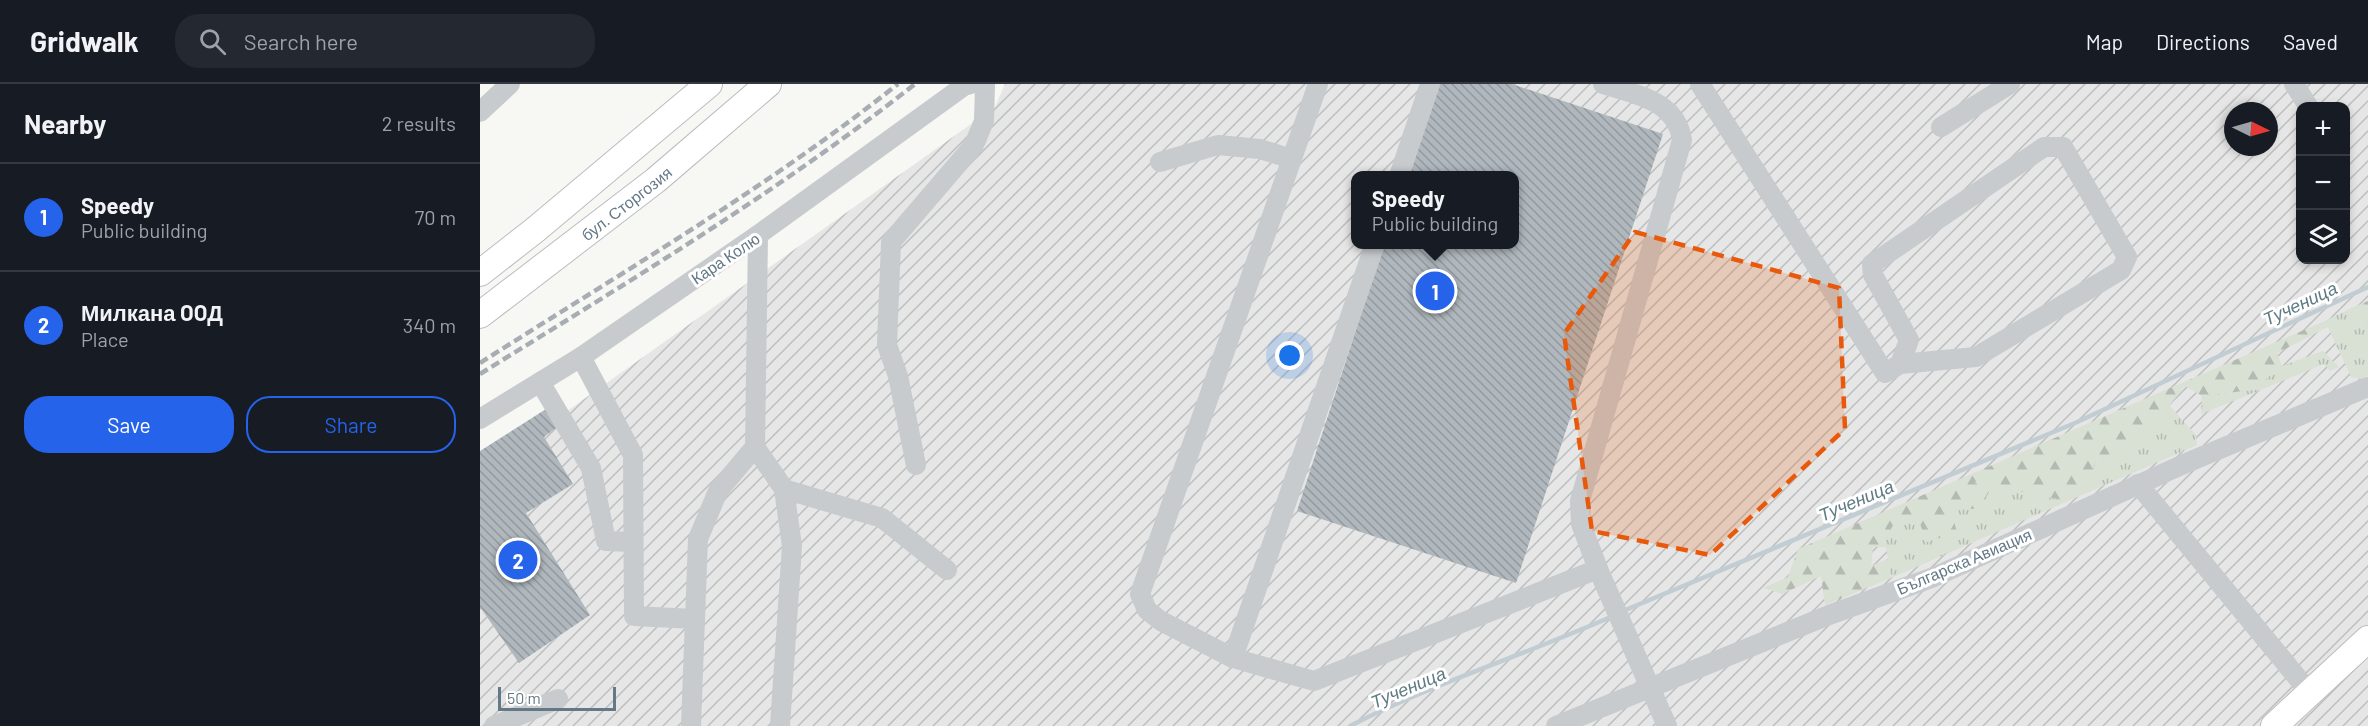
<!DOCTYPE html>
<meta charset="utf-8">
<style>
body{margin:0;font-family:Barlow,sans-serif;background:#242831;color:#f1f3f6}
.controls{position:absolute;right:18px;top:18px;display:grid;overflow:hidden;border-radius:12px;box-shadow:0 3px 9px #0003}
.controls button{width:54px;height:54px;display:grid;place-items:center;padding:0;border:0;border-bottom:2px solid #363941;background:#171b24;color:#f1f3f6;font:30px sans-serif}
.compass{position:absolute;left:1744px;top:18px;width:54px;height:54px;border-radius:50%;background:#171b24;box-shadow:0 3px 9px #0003;rotate:95deg}
.scale{position:absolute;left:18px;bottom:15px;width:118px;box-sizing:border-box;padding-left:6px;border:3px solid #647887;border-top:0;font-size:16px;line-height:21px;white-space:nowrap;color:#647887;-webkit-text-stroke:4px #fff;paint-order:stroke}
.you{position:absolute;left:810px;top:272px;width:21px;height:21px;margin:-15px;border:4px solid #fff;border-radius:50%;background:#1a73e8;box-shadow:0 0 0 9px #1a73e833}
.badge{display:grid;place-items:center;width:39px;height:39px;border-radius:50%;background:#2563eb;color:#fff;font-size:20px;font-weight:700}
.pin{position:absolute;translate:-50% -50%;border:3px solid #fff;box-shadow:0 2px 6px #0006}
.popup{position:absolute;left:871px;top:87px;width:168px;height:78px;box-sizing:border-box;display:grid;place-content:center;border-radius:12px;background:#171b24;filter:drop-shadow(0 2px 4px #0005);font-size:20px;white-space:nowrap;color:#9ea1a6}
.popup b{font-size:22px;color:#f1f3f6}
.popup::after{content:'';position:absolute;left:50%;top:100%;margin-left:-12px;border:12px solid transparent;border-top-color:#171b24}
.list{margin:0;padding:0;list-style:none}
h2{display:flex;justify-content:space-between;align-items:center;height:78px;margin:0;padding:0 24px;font-size:26px}
h2 small{font-size:20px;font-weight:400;color:#9ea1a6}
.list li{display:grid;grid-template-columns:39px 1fr auto;gap:18px;align-items:center;box-sizing:border-box;height:108px;padding:0 24px;border-top:2px solid #363941}
.list b{display:block;font-size:22px;white-space:nowrap}
.list p{margin:0;font-size:20px;white-space:nowrap;color:#9ea1a6}
.list em{font-size:20px;font-style:normal;color:#9ea1a6}
.actions{display:flex;gap:12px;padding:18px 24px}
.actions a{flex:1;padding:14px 0;border:2px solid #2563eb;border-radius:24px;text-align:center;font-size:21px;color:#2563eb}
.actions .main{background:#2563eb;color:#fff}
.icon{flex:none;width:33px;height:33px;fill:none;stroke:currentColor;stroke-width:2;stroke-linecap:round;stroke-linejoin:round}
.map{position:relative;flex:none;width:1888px;height:642px;overflow:hidden}
header{display:flex;align-items:center;gap:36px;box-sizing:border-box;height:84px;padding:0 30px;background:#171b24;border-bottom:2px solid #363941}
header strong{font-size:28px}
nav{display:flex;gap:33px;margin-inline-start:auto;font-size:21px}
.search{width:420px;height:54px;background:#242831;display:flex;align-items:center;gap:15px;box-sizing:border-box;padding:0 21px;border-radius:24px;color:#9ea1a6;font-size:22px}
main{display:flex}
aside{flex:1;background:#171b24}
.map>svg:first-child{display:block}
.industrial{fill:url(#industrial-furrows);fill-rule:evenodd}
.grass{fill:url(#grass-tufts)}
.forest{fill:url(#forest-firs)}
.lines{fill:none;stroke-linecap:round;stroke-linejoin:round}
.stream{stroke:#c1cdd2;stroke-width:4.5}
.building{fill:url(#building-back-hatch)}
.major-casing{stroke:#babec2;stroke-width:28}
.minor{stroke:#c7cbce;stroke-width:20}
.major{stroke:#fff;stroke-width:26}
.rail{stroke:#a7adb3;stroke-width:4.5;stroke-dasharray:9 4.5;stroke-linecap:butt}
.marked{fill:#e8590c;fill-opacity:0.2;stroke:#e8590c;stroke-width:4.5;stroke-dasharray:12 8;stroke-linejoin:round}
.labels{text-anchor:middle;dominant-baseline:central;stroke-width:6;stroke-linejoin:round;paint-order:stroke}
.street-label{font-size:16px;fill:#647887;stroke:#fff}
.water-label{font-size:18px;font-style:italic;fill:#5f7b83;stroke:#fff}
</style>
<header>
<strong>Gridwalk</strong>
<div class="search"><svg class="icon" aria-label="search" viewBox="0 0 24 24"><circle cx="10" cy="10" r="6"/><path d="M15 15l6 6"/></svg>Search here</div>
<nav><a>Map</a><a>Directions</a><a>Saved</a></nav>
</header>
<main>
<aside>
<h2>Nearby<small>2 results</small></h2>
<ul class="list">
<li><span class="badge">1</span><div><b>Speedy</b><p>Public building</p></div><em>70 m</em></li>
<li><span class="badge">2</span><div><b>Милкана OOД</b><p>Place</p></div><em>340 m</em></li>
</ul>
<div class="actions"><a class="main">Save</a><a>Share</a></div>
</aside>
<div class="map">
<svg width="1888" height="642" viewBox="0 0 1888 642">
<defs>
<pattern id="industrial-furrows" width="10" height="10" patternUnits="userSpaceOnUse" patternTransform="scale(1.5)"><rect width="10" height="10" fill="#e5e6e5"/><path d="M-1 1l2-2M0 10L10 0M9 11l2-2" fill="none" stroke="#bdbfbf"/></pattern>
<pattern id="grass-tufts" width="24" height="20" patternUnits="userSpaceOnUse" patternTransform="scale(1.5)"><rect width="24" height="20" fill="#d9e0d4"/><path d="M3 7l-1-3M5 7V3M7 7l1-3M15 17l-1-3M17 17v-4M19 17l1-3" fill="none" stroke="#b4bab2"/></pattern>
<pattern id="forest-firs" width="22" height="20" patternUnits="userSpaceOnUse" patternTransform="scale(1.5)"><rect width="22" height="20" fill="#d9e0d4"/><path d="M5 1l3.5 6h-7zM16 11l3.5 6h-7z" fill="#b4bab2"/></pattern>
<pattern id="building-back-hatch" width="6" height="6" patternUnits="userSpaceOnUse" patternTransform="scale(1.5)"><rect width="6" height="6" fill="#b0b8bd"/><path d="M-1 5l2 2M0 0l6 6M5-1l2 2" fill="none" stroke="#939a9f"/></pattern>
</defs>
<rect width="100%" height="100%" fill="#f7f7f4"/>
<path class="industrial" d="M525 0H1888V642H0V389L515 23ZM1820 22H1866V176H1820ZM1753 27H1789V63H1753ZM876 92H1034V160H876Z"/>
<g class="grass">
<path d="M1871 224 1883 242 1888 243V292L1881 295 1871 293 1845 237Z"/>
<path d="M1843 267 1859 283 1850 287 1844 280 1721 330 1722 312 1772 306 1802 282Z"/>
<path d="M1689 321 1716 351 1717 361 1411 494 1405 457 1414 438 1440 440 1509 408 1491 397 1582 416 1608 397 1617 375 1656 363Z"/>
</g>
<g class="forest">
<path d="M1888 217V243L1883 242 1871 224Z"/>
<path d="M1845 237 1848 243 1797 269 1802 282 1772 306 1722 312 1705 302 1656 363 1617 375 1608 397 1582 416 1494 398 1509 408 1500 424 1471 427 1477 448 1447 458 1440 440 1414 439 1405 457 1406 463H1393L1391 482 1408 475 1411 494 1345 521 1341 492 1302 510 1283 504 1308 493 1318 465Z"/>
</g>
<g class="lines">
<g class="stream">
<path d="M1143 527 1595 339 1888 203"/>
<path d="M870 642C954 599 1047 570 1133 532"/>
</g>
</g>
<g class="building">
<path d="M957 0H1032L1183 50 1036 499 817 427 904 160H1034V92H927Z"/>
<path d="M66 325 77 343 64 353 93 400 46 429 110 531 39 579 0 523V367Z"/>
</g>
<g class="lines">
<defs>
<g id="major">
<path d="M0 189 55 146 229 0"/>
<path id="s1" d="M0 231 176 96 288 0"/>
<path d="M1794 642 1888 555"/>
</g>
</defs>
<use href="#major" class="major-casing"/>
<g class="minor">
<path d="M838 0 660 510 667 526 681 537 753 574 834 597 1118 485"/>
<path d="M1123 0C1156 11 1196 16 1202 56L1100 417 1101 440 1118 485 1187 642"/>
<path d="M1220 0 1405 289 1420 280 1429 256 1393 191 1392 180 1564 63H1583L1647 173 1641 186 1496 273 1420 280"/>
<path d="M1814 0 1828 22"/>
<path d="M0 28 30 0"/>
<path d="M1461 43 1530 0"/>
<path d="M680 78 738 61 780 65 812 75"/>
<path d="M919 92 950 0"/>
<path d="M101 273 153 371 154 532 215 535"/>
<path d="M60 298 111 384 126 457 153 458"/>
<path d="M0 335 101 273 278 151 484 2 491 0"/>
<path d="M275 363 304 405 312 462 300 642"/>
<path d="M436 381 418 292 407 261 411 158 494 61 504 37 505 0"/>
<path d="M1658 400 1830 609"/>
<path d="M304 405 402 434 467 486"/>
<path d="M753 574 895 160"/>
<path d="M14 642 78 615"/>
<path d="M211 642 218 455 238 407 275 363 278 151"/>
<path d="M1076 642 1349 531 1454 493 1704 380 1888 303"/>
</g>
<use href="#major" class="major"/>
<g class="rail">
<path d="M0 279C141 189 287 104 418 0"/>
<path d="M0 290C148 198 298 108 435 0"/>
</g>
</g>
<path class="marked" d="M1155 148 1359 204 1365 345 1230 471 1112 447 1084 250Z"/>
<g class="labels">
<g class="street-label">
<text stroke="none"><textPath href="#s1" startOffset="184">бул. Сторгозия</textPath></text>
<text transform="translate(245 174) rotate(-34)">Кара Колю</text>
<text transform="translate(1484 477) rotate(-23)">Българска Авиация</text>
</g>
<g class="water-label">
<text transform="translate(1820 219) rotate(-25)">Тученица</text>
<text transform="translate(1376 416) rotate(-23)">Тученица</text>
<text transform="translate(928 603) rotate(-23)">Тученица</text>
</g>
</g>
</svg>
<div class="controls">
<button>+</button>
<button>−</button>
<button><svg class="icon" aria-label="layers" viewBox="0 0 24 24"><path d="M12 4l9 5-9 5-9-5zM3 14l9 5 9-5"/></svg></button>
</div>
<svg class="compass" viewBox="-18 -18 36 36"><path d="M0-13l5 13h-10z" fill="#e53935"/><path d="M0 13l5-13h-10z" fill="#9ea1a6"/></svg>
<div class="scale">50 m</div>
<div class="you"></div>
<div class="pin badge" style="left:955px;top:207px">1</div>
<div class="popup"><b>Speedy</b>Public building</div>
<div class="pin badge" style="left:38px;top:476px">2</div>
</div>
</main>
